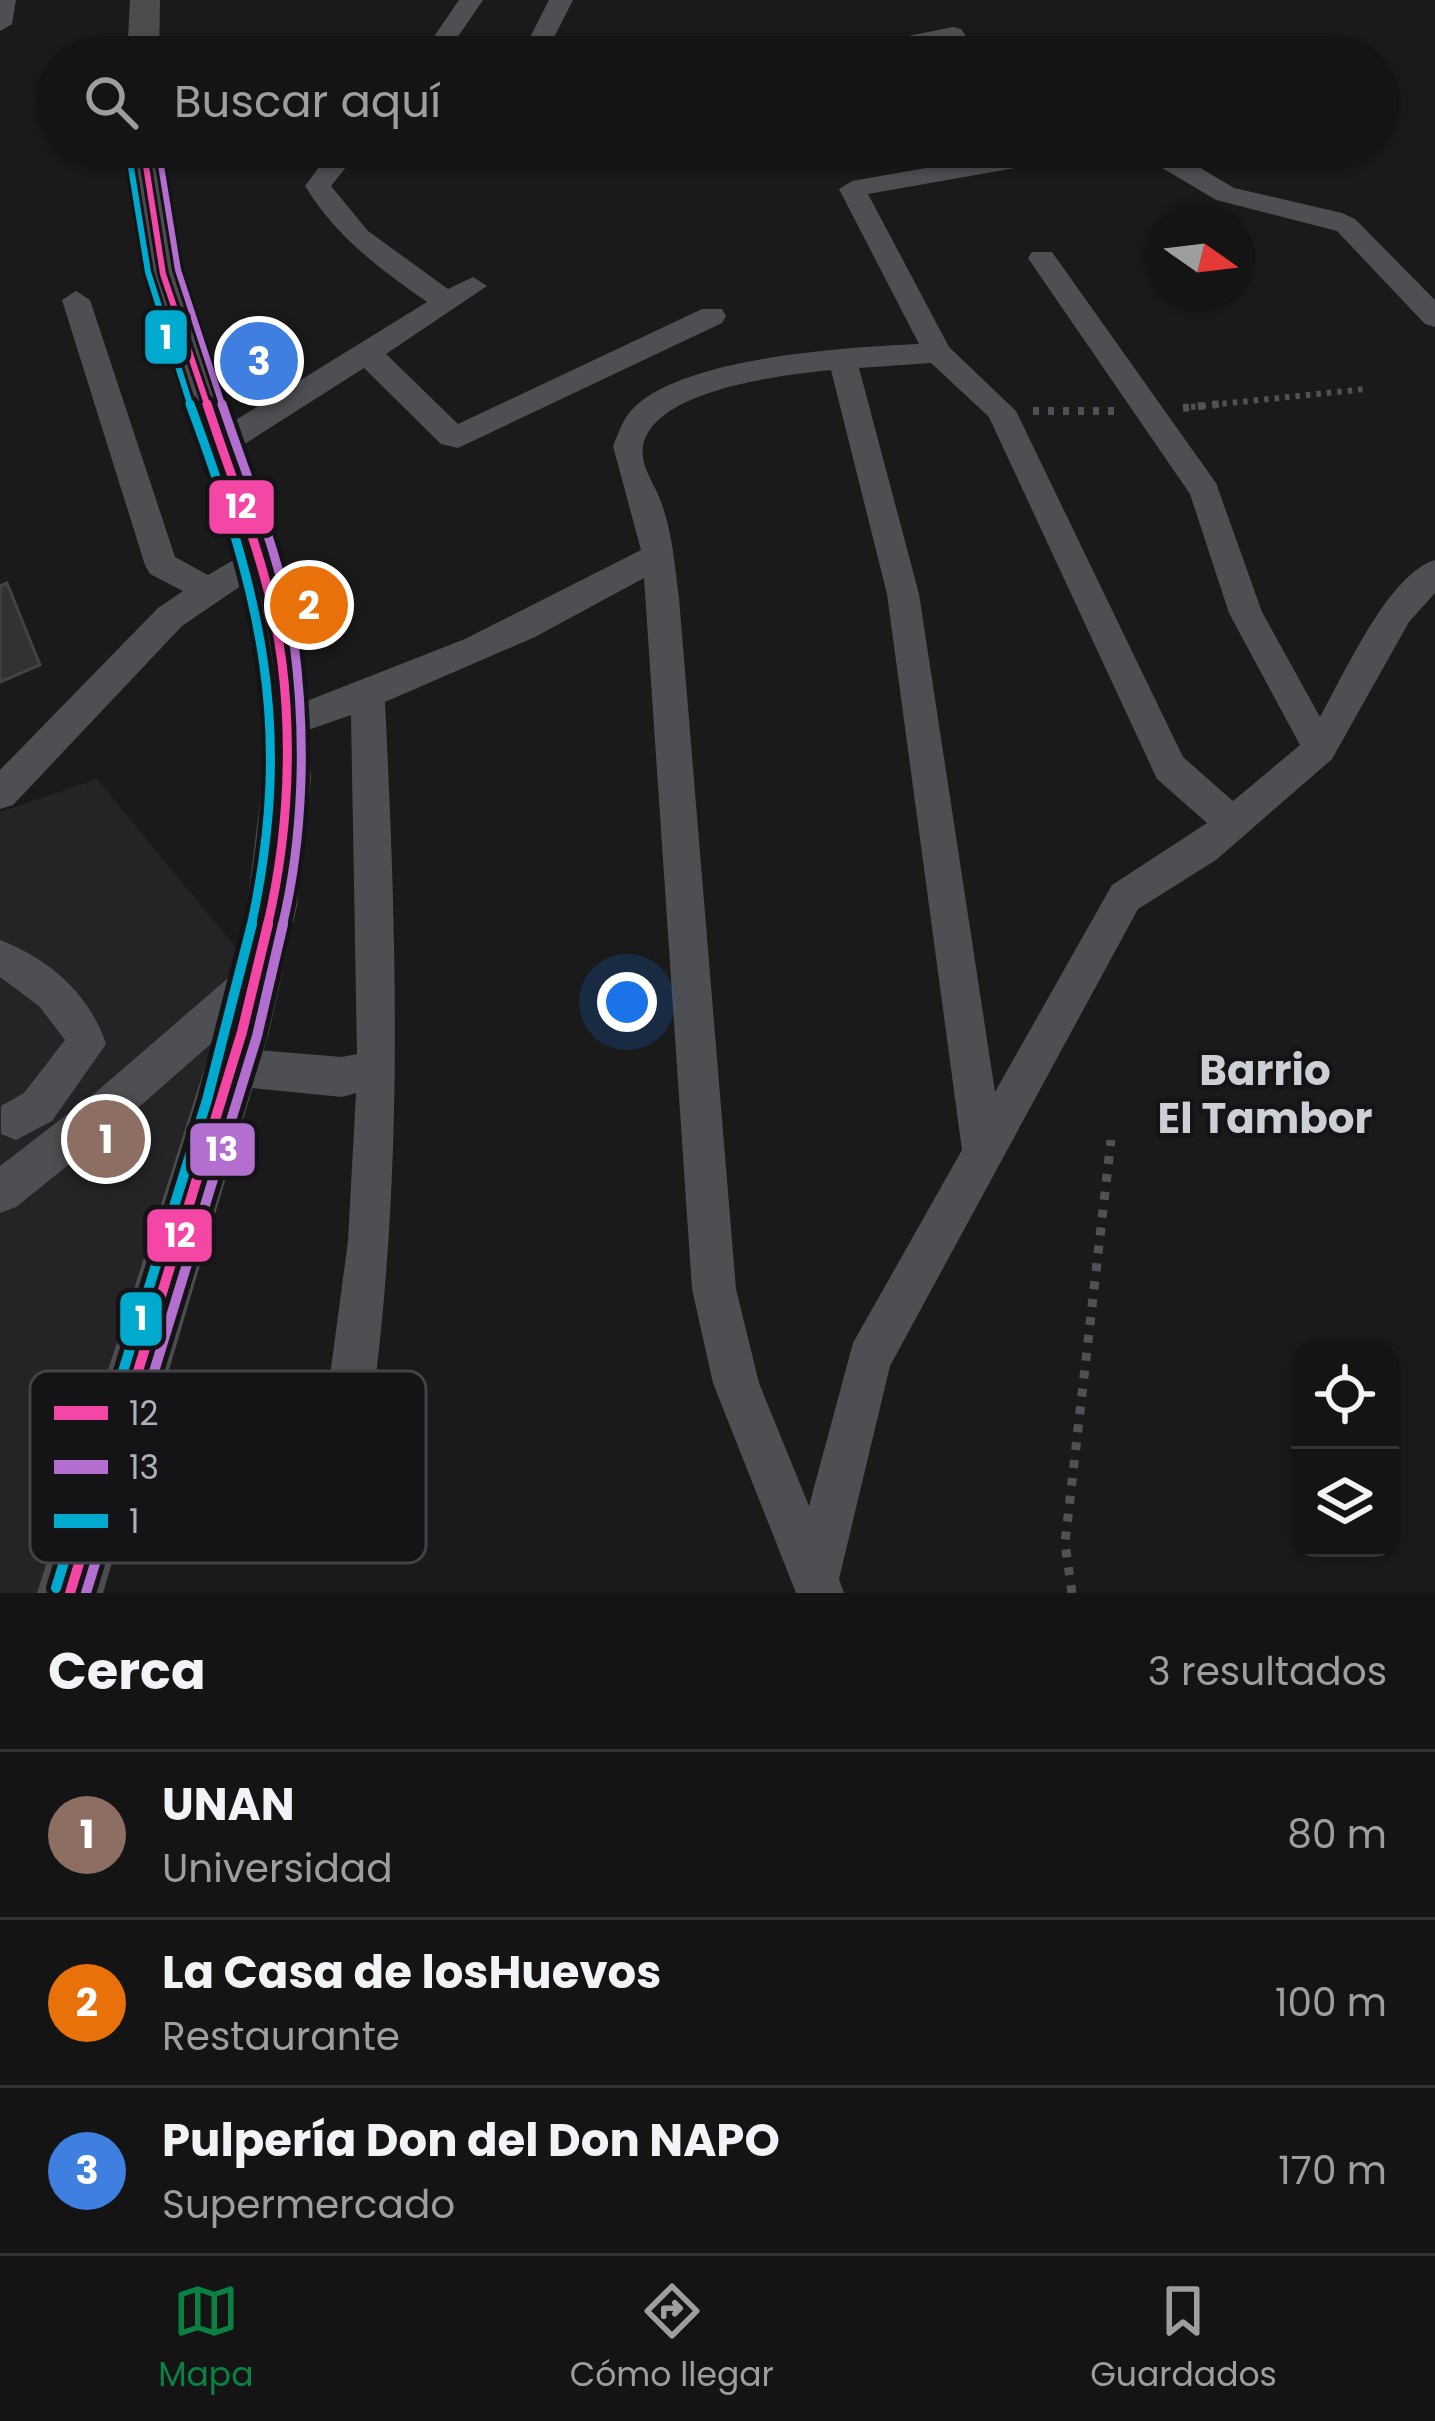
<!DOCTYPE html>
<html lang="es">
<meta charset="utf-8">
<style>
body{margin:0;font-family:Poppins,sans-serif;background:#212122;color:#f1f3f6}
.controls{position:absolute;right:36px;bottom:36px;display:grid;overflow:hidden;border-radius:24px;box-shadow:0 3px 9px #0004}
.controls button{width:108px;height:108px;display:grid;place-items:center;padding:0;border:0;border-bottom:3px solid #333334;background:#141414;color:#f1f3f6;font:60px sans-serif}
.compass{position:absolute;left:1147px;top:204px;width:108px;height:108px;border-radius:50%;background:#141414;box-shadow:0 3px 9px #0004;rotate:104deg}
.you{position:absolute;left:627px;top:1002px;width:42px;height:42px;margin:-30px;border:9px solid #fff;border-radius:50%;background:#1a73e8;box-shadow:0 0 0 18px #1a73e833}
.badge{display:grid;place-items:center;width:78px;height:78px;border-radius:50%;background:#0b8043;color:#fff;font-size:39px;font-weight:700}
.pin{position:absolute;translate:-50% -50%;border:6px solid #fff;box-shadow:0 3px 12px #0006}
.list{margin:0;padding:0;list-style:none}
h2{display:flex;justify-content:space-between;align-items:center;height:156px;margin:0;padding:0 48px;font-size:51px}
h2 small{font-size:39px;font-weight:400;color:#9d9ea0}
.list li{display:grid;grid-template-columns:78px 1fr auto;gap:36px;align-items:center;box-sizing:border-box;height:168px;padding:0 48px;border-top:3px solid #333334}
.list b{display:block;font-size:45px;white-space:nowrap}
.list p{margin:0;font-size:39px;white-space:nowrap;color:#9d9ea0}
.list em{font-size:39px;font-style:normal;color:#9d9ea0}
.icon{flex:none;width:66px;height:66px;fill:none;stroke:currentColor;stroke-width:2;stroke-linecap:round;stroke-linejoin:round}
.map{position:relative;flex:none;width:1435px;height:1593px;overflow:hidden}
.search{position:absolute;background:#141414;box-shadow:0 3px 9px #0004;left:36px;right:36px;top:36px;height:132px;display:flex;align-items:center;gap:30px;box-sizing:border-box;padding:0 42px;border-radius:66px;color:#9d9ea0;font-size:45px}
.sheet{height:660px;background:#141414}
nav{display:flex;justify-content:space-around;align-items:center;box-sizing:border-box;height:168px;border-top:3px solid #333334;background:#141414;font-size:33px;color:#9d9ea0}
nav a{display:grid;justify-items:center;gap:6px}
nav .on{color:#0b8043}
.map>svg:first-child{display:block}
.built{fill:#242426}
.building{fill:#323233;stroke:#434346;stroke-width:3}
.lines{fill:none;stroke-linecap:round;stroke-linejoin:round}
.path-far2{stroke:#505154;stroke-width:6;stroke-dasharray:4.5 6;stroke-linecap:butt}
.path-far1{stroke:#505154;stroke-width:8;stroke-dasharray:6 9;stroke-linecap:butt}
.path{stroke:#505154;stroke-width:9;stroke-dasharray:8 10;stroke-linecap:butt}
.minor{fill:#4e4f53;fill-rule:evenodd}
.major{fill:#4c4c4f;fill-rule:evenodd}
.bus-1-far2-casing{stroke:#141416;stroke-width:12}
.bus-1-far1-casing{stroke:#141416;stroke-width:18}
.bus-1-casing{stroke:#141416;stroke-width:20}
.bus-2-far2-casing{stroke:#141416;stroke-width:12}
.bus-2-far1-casing{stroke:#141416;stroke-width:18}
.bus-2-casing{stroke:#141416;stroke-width:20}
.bus-3-far2-casing{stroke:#141416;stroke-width:12}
.bus-3-far1-casing{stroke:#141416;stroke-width:18}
.bus-3-casing{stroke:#141416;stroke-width:20}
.bus-1-far2{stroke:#f346a5;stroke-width:6}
.bus-1-far1{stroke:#f346a5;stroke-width:9}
.bus-1{stroke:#f346a5;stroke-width:10}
.bus-2-far2{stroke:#b36fd0;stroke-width:6}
.bus-2-far1{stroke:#b36fd0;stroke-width:9}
.bus-2{stroke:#b36fd0;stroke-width:10}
.bus-3-far2{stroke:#00a9ce;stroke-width:6}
.bus-3-far1{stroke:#00a9ce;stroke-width:9}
.bus-3{stroke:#00a9ce;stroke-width:10}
.labels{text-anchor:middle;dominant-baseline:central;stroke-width:9;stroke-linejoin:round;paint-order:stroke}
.neighbourhood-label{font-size:42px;font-weight:bold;fill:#cdcfd6;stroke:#141416}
.key{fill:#141416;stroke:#424347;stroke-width:3}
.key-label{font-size:33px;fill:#acb0ba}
.line-badge{stroke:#141416;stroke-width:4.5}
.badge-label{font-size:33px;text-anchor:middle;font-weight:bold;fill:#fff}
</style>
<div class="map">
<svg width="1435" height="1593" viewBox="0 0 1435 1593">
<rect width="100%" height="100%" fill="#1a1a1a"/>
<path class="built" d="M97 779 259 976 62 1593H0V812Z"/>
<g class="building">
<path d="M270 340 290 361 248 382 229 360Z"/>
<path d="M7 583 40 665 0 682V586Z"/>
<path d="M316 589 322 616 302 620 298 594Z"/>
</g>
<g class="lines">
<path class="path-far2" d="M1191 407 1366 389"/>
<g class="path-far1">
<path d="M1183 408 1220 404"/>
<path d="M1033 411H1114"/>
</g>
<path class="path" d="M1072 1593 1065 1543 1111 1140"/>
<g class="minor">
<path d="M0 0H16L12 24 0 31Z"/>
<path d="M459 0H483L444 57H420Z"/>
<path d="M549 0H573L544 57H520Z"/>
<path d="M953 27 961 29 981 57H957L947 42 875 57H827L839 50Z"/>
<path d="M334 147H362L331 186 368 231 448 289 473 277 487 286 386 354 458 424 702 309H722L726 316 722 323 458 448 441 444 364 368 232 452H210L206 444 210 436 427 302C379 268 336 237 305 186Z"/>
<path d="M1019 147H1154L1177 154 1234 188 1342 213 1355 219 1435 300V327L1425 324 1337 231 1216 200 1159 166 1132 157 1038 164 868 194 949 347 1016 411 1183 757 1233 801 1300 745 1229 613 1190 494 1032 264 1028 258 1032 252H1052L1216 483 1262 612 1320 717C1344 675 1388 574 1435 560V593L1409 622 1332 759 1216 860 1138 909 890 1366 839 1579 844 1593H796L713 1383 692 1289 644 578 535 637 385 702C397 943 404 1181 370 1421L363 1437 347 1444 331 1437 324 1421 348 1241 356 1093 342 1097 232 1086 218 1081 212 1067 218 1053 232 1048 342 1057 357 1054 351 715 288 737 276 733 271 723 276 713 465 639 641 550 613 446C618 435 622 421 630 412 676 357 850 347 919 344L839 189 852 181 1022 151ZM931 363 989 417 1157 779 1207 823 1112 885 995 1092 919 594 859 368ZM831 370 887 594 962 1150 853 1343 809 1506 759 1383 736 1289 679 598C674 561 672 524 656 490 650 478 640 461 643 446 654 389 783 375 831 370Z"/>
<path d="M76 291 90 300 175 557 208 575 256 547 267 550 272 559 267 568 182 626 13 805 0 809V770L158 608 183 591 150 574 145 565 62 300Z"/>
<path d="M0 940C49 959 89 993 106 1044L52 1121 16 1140 1 1134V1106L24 1093 65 1040 39 1006 0 977Z"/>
<path d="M256 961 270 966 275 979 270 992 123 1121 16 1207 0 1213V1166L95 1093 242 966Z"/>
</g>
<g class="major">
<path d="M130 0H160L159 57H127Z"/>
<path d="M126 147H160L181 274 287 581 301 644 311 778 297 906 269 1032 103 1593H37L216 1032 247 906 263 778 257 644 244 581 145 274Z"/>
</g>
<defs>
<path id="bus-1-far2" d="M143 147 163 274 208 407"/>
<path id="bus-1-far1" d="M207 404C226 462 249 520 265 579 296 688 293 818 267 927"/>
<path id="bus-1" d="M70 1593 242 1032 268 924"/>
<path id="bus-2-far2" d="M158 147 178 270 223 407"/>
<path id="bus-2-far1" d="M222 404C248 482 283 562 294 643 306 735 304 836 282 927"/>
<path id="bus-2" d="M86 1593 257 1036 283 924"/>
<path id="bus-3-far2" d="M128 149 148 272 191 407"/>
<path id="bus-3-far1" d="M190 404C260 594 295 724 251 927"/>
<path id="bus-3" d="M56 1588 207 1100 252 924"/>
</defs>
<use href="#bus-1-far2" class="bus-1-far2-casing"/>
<use href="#bus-1-far1" class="bus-1-far1-casing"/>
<use href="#bus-1" class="bus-1-casing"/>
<use href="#bus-2-far2" class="bus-2-far2-casing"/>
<use href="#bus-2-far1" class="bus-2-far1-casing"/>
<use href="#bus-2" class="bus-2-casing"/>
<use href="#bus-3-far2" class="bus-3-far2-casing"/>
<use href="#bus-3-far1" class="bus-3-far1-casing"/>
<use href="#bus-3" class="bus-3-casing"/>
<use href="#bus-1-far2" class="bus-1-far2"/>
<use href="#bus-1-far1" class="bus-1-far1"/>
<use href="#bus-1" class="bus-1"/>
<use href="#bus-2-far2" class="bus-2-far2"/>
<use href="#bus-2-far1" class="bus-2-far1"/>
<use href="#bus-2" class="bus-2"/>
<use href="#bus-3-far2" class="bus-3-far2"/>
<use href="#bus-3-far1" class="bus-3-far1"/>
<use href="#bus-3" class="bus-3"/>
</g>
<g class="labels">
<g class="neighbourhood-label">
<text x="1265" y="1070">Barrio<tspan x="1265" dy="48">El Tambor</tspan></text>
</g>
</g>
<rect x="30" y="1371" width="396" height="192" rx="18" class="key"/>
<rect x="54" y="1406" width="54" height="14" fill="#f346a5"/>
<rect x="54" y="1460" width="54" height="14" fill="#b36fd0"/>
<rect x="54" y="1514" width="54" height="14" fill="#00a9ce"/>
<g class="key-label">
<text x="129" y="1425">12</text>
<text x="129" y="1479">13</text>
<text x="129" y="1533">1</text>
</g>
<g class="line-badge">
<rect x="143" y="308" width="46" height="58" rx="12" fill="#00a9ce"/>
<rect x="207" y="478" width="69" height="58" rx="12" fill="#f346a5"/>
<rect x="188" y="1121" width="69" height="57" rx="12" fill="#b36fd0"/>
<rect x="145" y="1207" width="69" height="57" rx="12" fill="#f346a5"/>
<rect x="118" y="1290" width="46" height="58" rx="12" fill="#00a9ce"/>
</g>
<g class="badge-label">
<text x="166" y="349">1</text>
<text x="241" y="518">12</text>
<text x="222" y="1161">13</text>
<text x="180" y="1247">12</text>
<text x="141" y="1330">1</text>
</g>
</svg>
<div class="controls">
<button><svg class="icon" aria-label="locate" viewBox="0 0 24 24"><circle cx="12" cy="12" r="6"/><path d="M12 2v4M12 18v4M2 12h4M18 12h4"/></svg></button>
<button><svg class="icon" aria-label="layers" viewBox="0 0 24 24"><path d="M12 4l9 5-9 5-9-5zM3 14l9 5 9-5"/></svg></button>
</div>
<svg class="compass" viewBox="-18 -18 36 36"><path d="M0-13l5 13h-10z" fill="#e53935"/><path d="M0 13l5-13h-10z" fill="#9d9ea0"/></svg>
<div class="you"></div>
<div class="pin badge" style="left:106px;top:1139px;background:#8d6e63">1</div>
<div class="pin badge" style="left:309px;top:605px;background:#e8710a">2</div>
<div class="pin badge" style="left:259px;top:361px;background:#3f7fe0">3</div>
<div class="search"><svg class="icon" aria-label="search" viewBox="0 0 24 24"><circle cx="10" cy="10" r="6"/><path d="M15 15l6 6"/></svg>Buscar aquí</div>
</div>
<section class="sheet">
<h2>Cerca<small>3 resultados</small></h2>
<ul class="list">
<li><span class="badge" style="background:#8d6e63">1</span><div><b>UNAN</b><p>Universidad</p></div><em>80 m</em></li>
<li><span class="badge" style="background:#e8710a">2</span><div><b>La Casa de losHuevos</b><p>Restaurante</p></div><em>100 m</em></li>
<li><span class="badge" style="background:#3f7fe0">3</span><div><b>Pulpería Don del Don NAPO</b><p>Supermercado</p></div><em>170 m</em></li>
</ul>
</section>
<nav>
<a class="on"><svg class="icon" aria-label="map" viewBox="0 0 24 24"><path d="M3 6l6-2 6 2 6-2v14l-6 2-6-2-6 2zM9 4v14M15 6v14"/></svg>Mapa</a>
<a><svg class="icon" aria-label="directions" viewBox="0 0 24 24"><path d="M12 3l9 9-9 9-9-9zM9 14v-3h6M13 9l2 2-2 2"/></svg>Cómo llegar</a>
<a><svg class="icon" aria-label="saved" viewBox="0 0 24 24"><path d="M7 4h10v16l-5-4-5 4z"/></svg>Guardados</a>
</nav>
